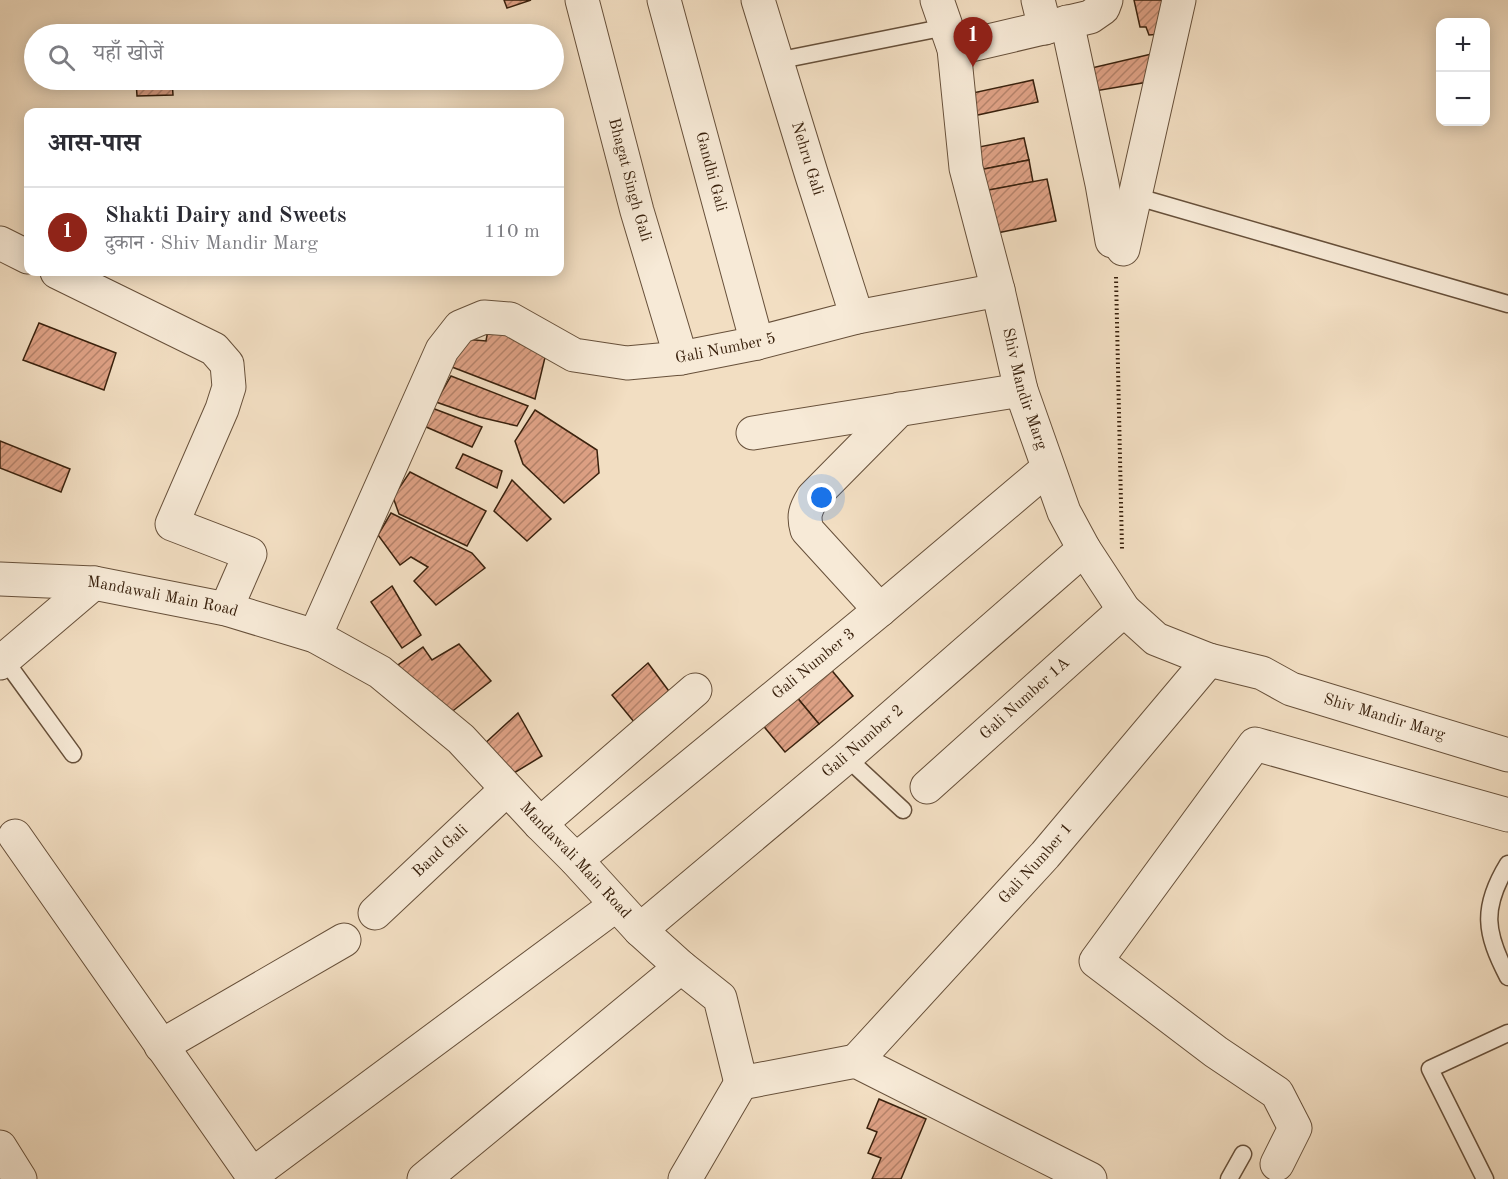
<!DOCTYPE html>
<html lang="hi">
<meta charset="utf-8">
<style>
body{margin:0;font-family:"Old Standard TT","Noto Serif Devanagari",serif;background:#f7f7f7;color:#2b2b33}
.controls{position:absolute;right:18px;top:18px;display:grid;overflow:hidden;border-radius:12px;box-shadow:0 3px 15px #0003}
.controls button{width:54px;height:54px;display:grid;place-items:center;padding:0;border:0;border-bottom:2px solid #e1e1e2;background:#fff;color:#2b2b33;font:30px sans-serif}
.you{position:absolute;left:822px;top:498px;width:21px;height:21px;margin:-15px;border:4px solid #fff;border-radius:50%;background:#1a73e8;box-shadow:0 0 0 9px #1a73e833}
.badge{display:grid;place-items:center;width:39px;height:39px;border-radius:50%;background:#8f2418;color:#fff;font-size:20px;font-weight:700}
.pin{position:absolute;translate:-50% -50px;filter:drop-shadow(0 2px 3px #0008)}
.pin::after{content:'';position:absolute;top:32px;width:21px;height:18px;background:inherit;clip-path:polygon(0 0,100% 0,50% 100%)}
.list{margin:0;padding:0;list-style:none}
h2{display:flex;justify-content:space-between;align-items:center;height:78px;margin:0;padding:0 24px;font-size:26px}
h2 small{font-size:20px;font-weight:400;color:#7c7c81}
.list li{display:grid;grid-template-columns:39px 1fr auto;gap:18px;align-items:center;box-sizing:border-box;height:90px;padding:0 24px;border-top:2px solid #e1e1e2}
.list b{display:block;font-size:22px;white-space:nowrap}
.list p{margin:0;font-size:20px;white-space:nowrap;color:#7c7c81}
.list em{font-size:20px;font-style:normal;color:#7c7c81}
.icon{flex:none;width:33px;height:33px;fill:none;stroke:currentColor;stroke-width:2;stroke-linecap:round;stroke-linejoin:round}
.map{position:relative;flex:none;width:1508px;height:1179px;overflow:hidden}
.search{position:absolute;background:#fff;box-shadow:0 3px 15px #0003;left:24px;top:24px;width:540px;height:66px;display:flex;align-items:center;gap:15px;box-sizing:border-box;padding:0 21px;border-radius:33px;color:#7c7c81;font-size:22px}
.panel{position:absolute;background:#fff;box-shadow:0 3px 15px #0003;left:24px;top:108px;width:540px;height:168px;border-radius:12px}
.map>svg:first-child{display:block}
.building{fill:url(#building-hatch);stroke:#39210d;stroke-width:1.5}
.lines{fill:none;stroke-linecap:round;stroke-linejoin:round}
.service-casing{stroke:#67503a;stroke-width:19}
.minor-casing{stroke:#67503a;stroke-width:35}
.tertiary-casing{stroke:#67503a;stroke-width:35}
.path{stroke:#39210d;stroke-width:4;stroke-dasharray:1.5 3;stroke-linecap:butt}
.service{stroke:#f7ead7;stroke-width:16}
.minor{stroke:#f7ead7;stroke-width:33}
.tertiary{stroke:#f7ead7;stroke-width:33}
.labels{text-anchor:middle;dominant-baseline:central;stroke-width:5;stroke-linejoin:round;paint-order:stroke}
.street-label{font-size:16px;fill:#39210d;stroke:#f7ead7}
</style>
<div class="map">
<svg width="1508" height="1179" viewBox="0 0 1508 1179">
<defs>
<pattern id="building-hatch" width="6" height="6" patternUnits="userSpaceOnUse" patternTransform="scale(1.5)"><rect width="6" height="6" fill="#dea185"/><path d="M-1 1l2-2M0 6l6-6M5 7l2-2" fill="none" stroke="#b5836b"/></pattern>
</defs>
<rect width="100%" height="100%" fill="#f2dec2"/>
<filter id="stains"><feTurbulence type="fractalNoise" baseFrequency=".00333" numOctaves="4"/><feColorMatrix values="0 0 0 0 .2 0 0 0 0 .09 0 0 0 0 .02 0 0 0 .5 -.17"/></filter>
<radialGradient id="worn" r=".72"><stop offset=".6" stop-color="#630" stop-opacity="0"/><stop offset="1" stop-color="#630" stop-opacity=".3"/></radialGradient>
<g class="building">
<path d="M504 0H531L507 8Z"/>
<path d="M1134 0H1169L1162 34 1149 35 1146 27H1140Z"/>
<path d="M1160 52 1154 81 1089 92 1083 70Z"/>
<path d="M136 80H172L173 95 137 96Z"/>
<path d="M1033 80 1038 102 973 116 968 94Z"/>
<path d="M1024 138 1029 160 974 171 969 149Z"/>
<path d="M1029 160 1033 182 978 192 974 171Z"/>
<path d="M1047 179 1056 221 987 235 978 192Z"/>
<path d="M39 323 116 353 104 390 23 360Z"/>
<path d="M489 325 548 345 535 399 452 367 464 339 486 341Z"/>
<path d="M451 376 528 406 517 426 479 417 436 402Z"/>
<path d="M432 408 482 427 472 447 424 426Z"/>
<path d="M535 410 597 450 599 473 564 503 523 464 515 441Z"/>
<path d="M0 441 70 469 61 492 0 468Z"/>
<path d="M463 454 502 471 497 488 456 468Z"/>
<path d="M410 472 486 511 467 546 399 514 393 497Z"/>
<path d="M512 480 551 519 527 541 494 511Z"/>
<path d="M391 513 472 553 485 568 436 605 414 581 428 567 411 557 400 565 378 535Z"/>
<path d="M392 586 421 635 402 648 371 602Z"/>
<path d="M459 644 491 681 445 717 409 679 398 665 423 647 432 660Z"/>
<path d="M824 661 853 696 819 724 790 689Z"/>
<path d="M648 663 674 698 639 728 612 695Z"/>
<path d="M790 689 819 724 785 752 756 717Z"/>
<path d="M518 713 542 756 509 776 481 747Z"/>
<path d="M879 1099 926 1119 901 1179H872L881 1158 868 1153 877 1132 867 1128Z"/>
</g>
<g class="lines">
<defs>
<g id="service">
<path d="M776 61 946 27"/>
<path d="M1148 200 1508 304"/>
<path d="M4 659 73 754"/>
<path d="M846 757 903 810"/>
<path d="M1508 864C1481 908 1485 933 1508 977"/>
<path d="M1229 1179 1243 1154"/>
<path d="M1485 1179 1430 1069 1508 1033"/>
</g>
<g id="minor">
<path id="s1" d="M582 0 637 211 681 358"/>
<path id="s2" d="M664 0 757 343"/>
<path id="s3" d="M758 0 812 176 857 317"/>
<path id="s4" d="M937 0 954 49 966 168 998 290 1021 390 1064 512 1084 549 1124 610 1156 639 1209 660 1262 673 1291 689 1508 755"/>
<path d="M1038 0 1045 28"/>
<path d="M1067 22 1102 184 1112 241"/>
<path d="M954 49 1090 17 1103 8 1106 0"/>
<path d="M0 243 28 257"/>
<path d="M1123 249 1179 0"/>
<path d="M57 272 214 349 227 364 229 387 222 409 172 524 250 554 226 609"/>
<path d="M753 433 1021 390"/>
<path d="M880 610 807 530C803 516 805 510 813 497L900 409"/>
<path id="s5" d="M315 636 442 350 460 327 484 317 510 319 574 355 627 363 681 358 757 343 857 317 998 290"/>
<path d="M0 663 94 583"/>
<path id="s6" d="M927 787 1124 610"/>
<path d="M540 824 695 690"/>
<path d="M15 836 255 1179"/>
<path id="s7" d="M576 860 880 610 1048 468"/>
<path id="s8" d="M375 913 507 789"/>
<path id="s9" d="M640 930 846 757 1084 549"/>
<path d="M161 1046 344 940"/>
<path id="s10" d="M856 1061 1045 855 1209 660"/>
<path d="M0 1147 20 1179"/>
<path d="M1277 1164 1295 1128 1277 1093 1216 1052 1096 961 1255 744 1508 815"/>
<path d="M252 1175 616 905"/>
<path d="M424 1179 681 967"/>
<path d="M685 1179 741 1083"/>
</g>
<g id="tertiary">
<path id="s11" d="M0 579 94 583 226 609 315 636 380 672 461 739 540 824 576 860 640 930 681 967 720 998 741 1083 856 1061 1090 1179"/>
</g>
</defs>
<use href="#service" class="service-casing"/>
<use href="#minor" class="minor-casing"/>
<use href="#tertiary" class="tertiary-casing"/>
<path class="path" d="M1116 277 1122 549"/>
<use href="#service" class="service"/>
<use href="#minor" class="minor"/>
<use href="#tertiary" class="tertiary"/>
</g>
<g class="labels">
<g class="street-label">
<text stroke="none"><textPath href="#s3" startOffset="166">Nehru Gali</textPath></text>
<text stroke="none"><textPath href="#s2" startOffset="178">Gandhi Gali</textPath></text>
<text stroke="none"><textPath href="#s1" startOffset="186">Bhagat Singh Gali</textPath></text>
<text stroke="none"><textPath href="#s5" startOffset="621">Gali Number 5</textPath></text>
<text stroke="none"><textPath href="#s4" startOffset="400">Shiv Mandir Marg</textPath></text>
<text stroke="none"><textPath href="#s11" startOffset="164">Mandawali Main Road</textPath></text>
<text stroke="none"><textPath href="#s7" startOffset="308">Gali Number 3</textPath></text>
<text stroke="none"><textPath href="#s6" startOffset="132">Gali Number 1A</textPath></text>
<text stroke="none"><textPath href="#s4" startOffset="930">Shiv Mandir Marg</textPath></text>
<text stroke="none"><textPath href="#s9" startOffset="292">Gali Number 2</textPath></text>
<text stroke="none"><textPath href="#s8" startOffset="90">Band Gali</textPath></text>
<text stroke="none"><textPath href="#s11" startOffset="668">Mandawali Main Road</textPath></text>
<text stroke="none"><textPath href="#s10" startOffset="267">Gali Number 1</textPath></text>
</g>
</g>
<rect width="100%" height="100%" filter="url(#stains)"/>
<rect width="100%" height="100%" fill="url(#worn)"/>
</svg>
<div class="controls">
<button>+</button>
<button>−</button>
</div>
<div class="you"></div>
<div class="pin badge" style="left:973px;top:67px">1</div>
<div class="search"><svg class="icon" aria-label="search" viewBox="0 0 24 24"><circle cx="10" cy="10" r="6"/><path d="M15 15l6 6"/></svg>यहाँ खोजें</div>
<section class="panel">
<h2>आस-पास<small></small></h2>
<ul class="list">
<li><span class="badge">1</span><div><b>Shakti Dairy and Sweets</b><p>दुकान · Shiv Mandir Marg</p></div><em>110 m</em></li>
</ul>
</section>
</div>
